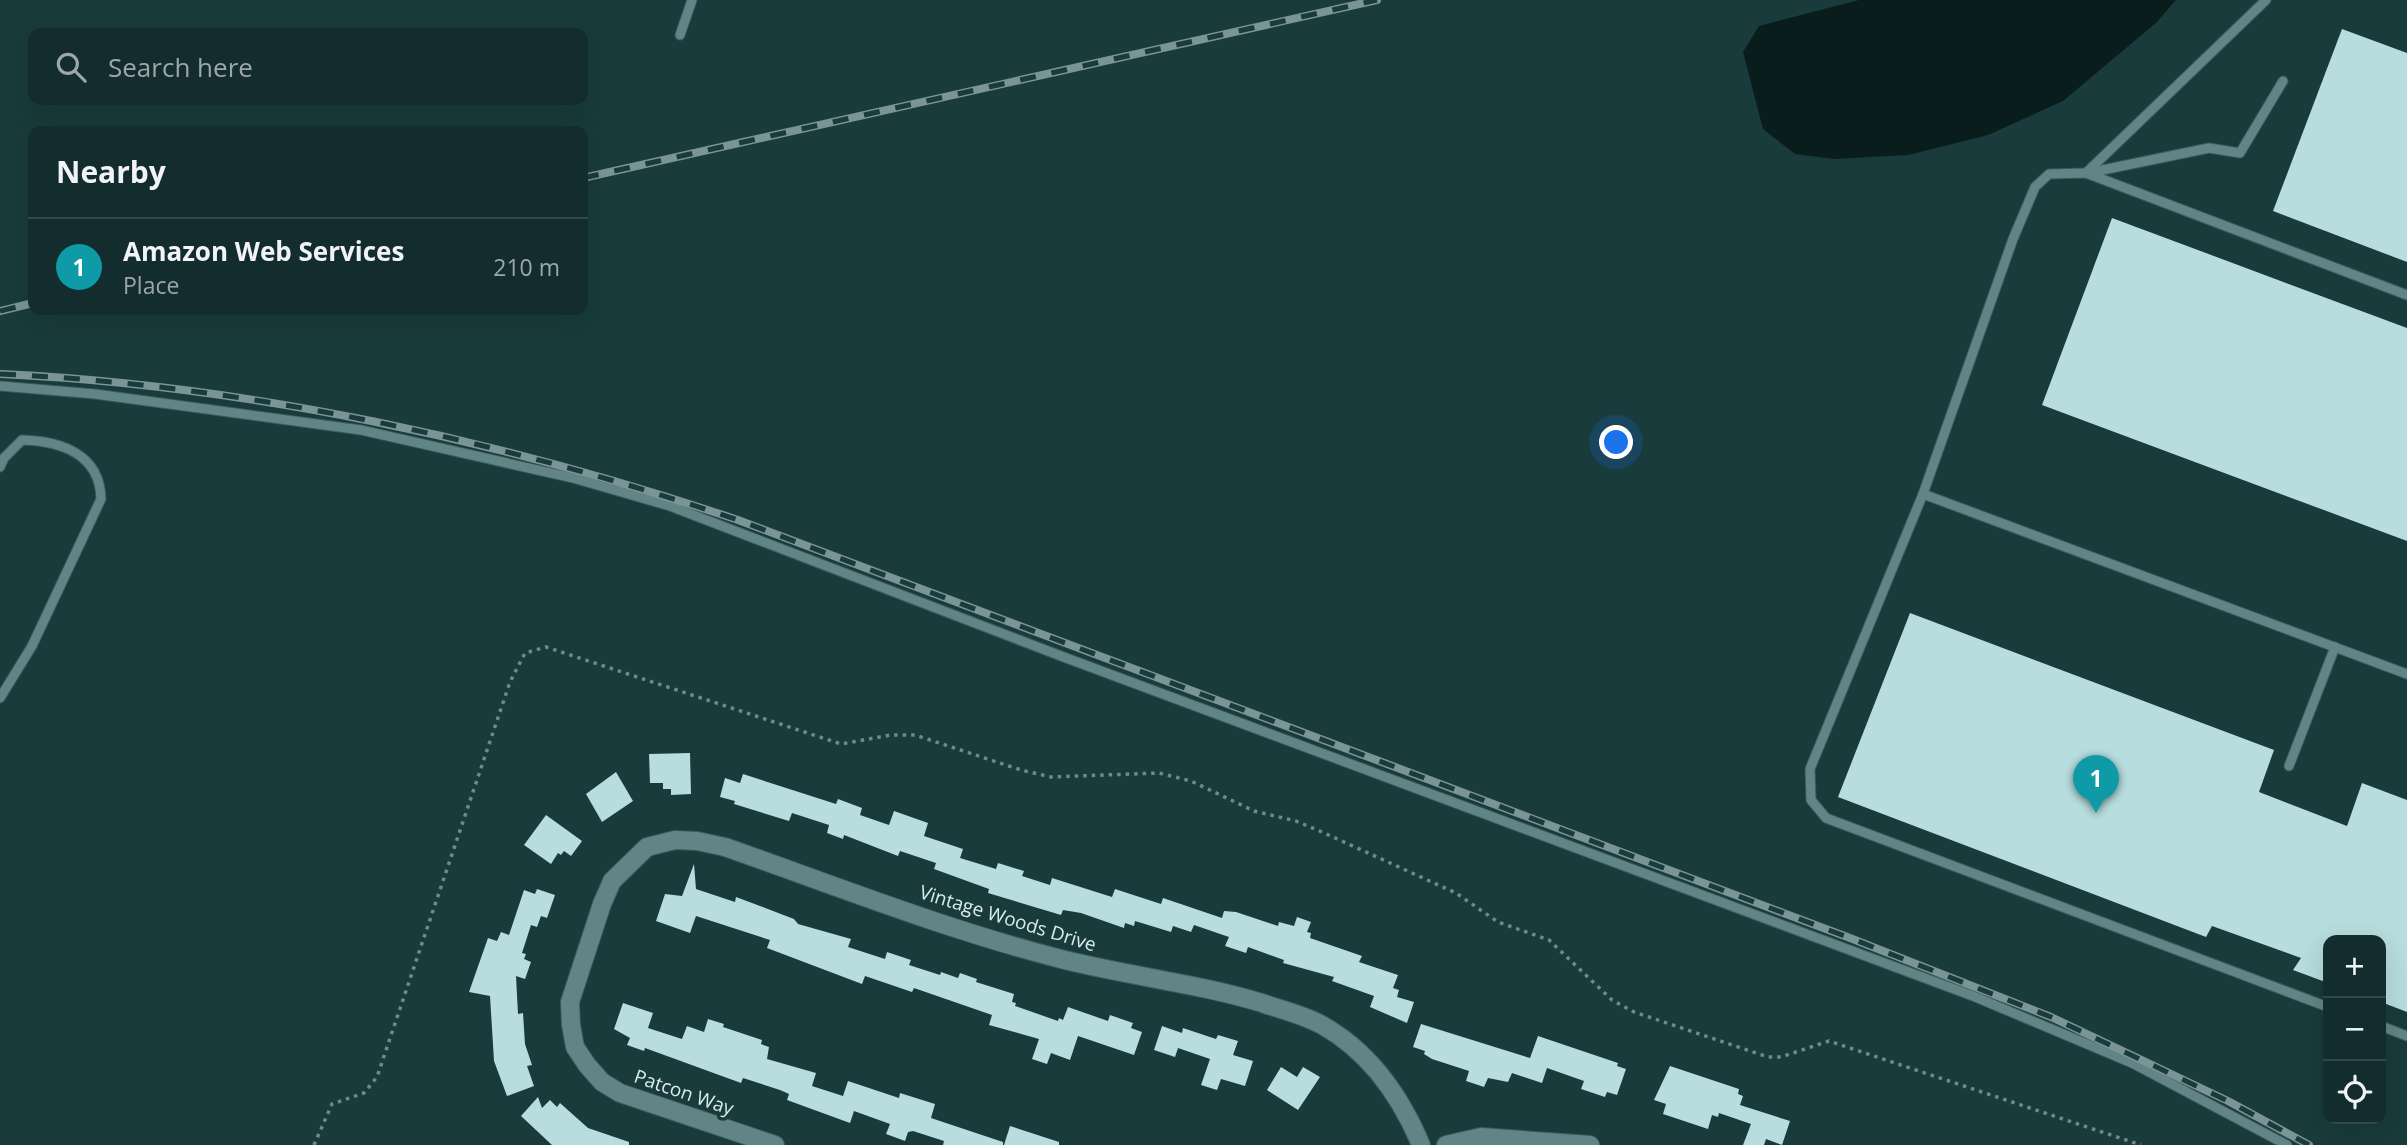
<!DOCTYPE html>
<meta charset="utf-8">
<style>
body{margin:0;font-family:"Open Sans",sans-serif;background:#1c3435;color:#f1f3f6}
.controls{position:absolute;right:21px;bottom:21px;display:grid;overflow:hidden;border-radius:14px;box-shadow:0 7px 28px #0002}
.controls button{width:63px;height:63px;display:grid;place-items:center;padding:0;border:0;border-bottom:2px solid #324849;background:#132c2d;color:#f1f3f6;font:35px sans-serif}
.you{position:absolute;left:1617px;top:443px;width:24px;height:24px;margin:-18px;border:5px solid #fff;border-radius:50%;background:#1a73e8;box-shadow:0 0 0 10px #1a73e833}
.badge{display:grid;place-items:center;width:46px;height:46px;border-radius:50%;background:#fa8fc7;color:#fff;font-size:23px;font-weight:700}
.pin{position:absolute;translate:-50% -58px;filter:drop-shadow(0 2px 4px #0008)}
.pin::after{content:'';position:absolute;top:37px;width:24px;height:21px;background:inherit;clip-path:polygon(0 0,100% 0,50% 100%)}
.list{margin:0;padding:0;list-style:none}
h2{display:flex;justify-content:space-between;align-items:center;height:91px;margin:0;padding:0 28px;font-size:30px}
h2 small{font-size:23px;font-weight:400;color:#9da7aa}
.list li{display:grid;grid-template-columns:46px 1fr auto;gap:21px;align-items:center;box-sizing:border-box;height:98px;padding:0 28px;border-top:2px solid #324849}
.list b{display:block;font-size:26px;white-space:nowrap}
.list p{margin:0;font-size:23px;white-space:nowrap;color:#9da7aa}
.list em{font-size:23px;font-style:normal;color:#9da7aa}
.icon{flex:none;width:38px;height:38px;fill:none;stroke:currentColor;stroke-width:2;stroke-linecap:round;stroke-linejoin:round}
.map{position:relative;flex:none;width:2407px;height:1145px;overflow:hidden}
.search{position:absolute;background:#132c2d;box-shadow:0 7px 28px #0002;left:28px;top:28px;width:560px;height:77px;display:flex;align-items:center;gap:18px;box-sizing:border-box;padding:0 24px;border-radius:14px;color:#9da7aa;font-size:26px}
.panel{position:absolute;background:#132c2d;box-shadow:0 7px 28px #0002;left:28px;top:126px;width:560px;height:189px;border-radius:14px}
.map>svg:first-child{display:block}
.water{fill:#091d1d}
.building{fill:#b7ddde}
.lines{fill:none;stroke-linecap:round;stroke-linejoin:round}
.service-casing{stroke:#3d5a5b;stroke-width:11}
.minor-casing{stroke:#3d5a5b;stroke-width:20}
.path{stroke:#6f8a8b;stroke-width:3.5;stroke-dasharray:3.5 5;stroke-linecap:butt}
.service{stroke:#618586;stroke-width:9}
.minor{stroke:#618586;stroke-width:18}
.rail-casing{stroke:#7b9596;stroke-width:8}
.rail{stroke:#193b3c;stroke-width:5;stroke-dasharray:16;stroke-linecap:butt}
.labels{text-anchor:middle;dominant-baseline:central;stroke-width:7;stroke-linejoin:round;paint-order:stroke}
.street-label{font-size:19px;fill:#d9ebec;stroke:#193b3c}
</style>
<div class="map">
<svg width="2407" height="1145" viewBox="0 0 2407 1145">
<rect width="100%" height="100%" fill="#193b3c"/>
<path class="water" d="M1859 0H2176L2157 22 2063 101 1988 135 1908 155 1834 159 1795 154 1763 129 1743 52 1759 26Z"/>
<g class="building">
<path d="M2342 29 2407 53V262L2273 211Z"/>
<path d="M2112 218 2407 328V541L2042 405Z"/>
<path d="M1910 613 2274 750 2259 792 2347 826 2362 783 2407 800V1012L2381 1002V940H2328V983L2293 970 2301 958 2212 926 2206 937 1838 797Z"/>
<path d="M690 753 691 794 671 795V789H663V783H650L649 754Z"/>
<path d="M616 772 633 801 602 822 586 794Z"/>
<path d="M743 774 836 804 838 799 862 808 860 815 889 825 894 811 928 823 924 836 963 849 960 858 996 869 998 863 1024 871 1022 876 1050 885 1052 878 1112 897 1115 889 1161 904 1163 898 1222 918 1224 911 1236 912 1278 926 1279 922 1294 926 1297 917 1311 922 1307 932 1311 933 1310 938 1362 956 1359 962 1398 975 1393 988 1399 990 1397 997 1414 1002 1407 1023 1370 1007 1374 996 1332 981 1334 977 1283 963 1284 960 1248 947 1246 953 1225 946 1229 937 1194 925 1191 932 1173 926 1171 932 1135 921 1134 926 1125 923 1124 928 1081 913 1063 910 1061 915 988 893 989 889 934 869 936 863 900 851 898 856 844 835 843 839 827 833 829 825 792 813 789 821 734 804 735 801 720 797 725 778 740 783Z"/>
<path d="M546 815 582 841 571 856 564 851 561 855 558 853 551 864 524 845Z"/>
<path d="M694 864 696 889 735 902 736 897 794 919 798 924 851 939 848 947 885 959 887 952 911 960 909 965 940 975 941 972 958 978 960 973 977 979 976 982 1014 994 1012 1002 1016 1003 1015 1006 1058 1021 1059 1018 1063 1020 1068 1007 1108 1021 1110 1015 1133 1023 1131 1028 1142 1032 1134 1055 1078 1036 1070 1060 1051 1053 1047 1064 1032 1059 1039 1039 989 1025 992 1015 914 988 912 992 865 976 862 984 767 948 770 940 696 916 690 933 656 921 665 894 682 896Z"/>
<path d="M537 889 555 895 547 918 541 916 537 927 531 925 522 953 526 954 524 959 531 962 525 979 516 976 518 1014 523 1013 525 1044 532 1065 527 1066 534 1086 507 1096 494 1061 490 996 469 992 488 938 497 941 501 932 509 935 524 890 535 894Z"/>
<path d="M623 1003 653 1013 648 1028 682 1039 687 1026 704 1032 708 1019 724 1024 723 1027 762 1040 761 1044 769 1047 767 1059 816 1073 812 1086 843 1096 848 1081 899 1098 900 1093 935 1104 931 1118 1003 1142V1145H943L944 1141 913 1131 908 1132 905 1141 886 1134 890 1124 854 1111 850 1123 787 1100 789 1094 780 1090 743 1078 741 1083 645 1048 644 1051 627 1045 630 1038 614 1029Z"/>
<path d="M1421 1024 1530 1058 1538 1036 1618 1063 1617 1066 1626 1069 1617 1095 1607 1092 1605 1097 1581 1089 1584 1081 1547 1068 1542 1083 1512 1073 1508 1082 1488 1078 1484 1087 1466 1081 1469 1071 1432 1059 1424 1054 1425 1051 1413 1047Z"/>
<path d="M1162 1026 1182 1033 1183 1028 1216 1039 1218 1035 1238 1041 1233 1055 1253 1061 1245 1086 1221 1079 1217 1090 1201 1085 1210 1059 1178 1048 1175 1057 1154 1050Z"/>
<path d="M1670 1066 1739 1089 1738 1094 1743 1096 1740 1105 1790 1121 1782 1145 1766 1139 1764 1145H1743L1751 1124 1719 1113 1718 1117 1712 1115 1708 1129 1663 1114 1666 1104 1654 1100Z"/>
<path d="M1281 1067 1297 1077 1303 1067 1320 1077 1298 1110 1267 1090Z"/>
<path d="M538 1097 542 1108 550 1100 557 1107 560 1103 588 1128 629 1142V1145H552L521 1116Z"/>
<path d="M1010 1126 1059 1142V1145H1004Z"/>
</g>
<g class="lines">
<defs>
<g id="service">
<path d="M680 35 692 0"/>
<path d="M2086 173 2266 0"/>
<path d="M2088 173 2209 148 2240 153 2283 81"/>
<path d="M2407 295 2086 173 2049 174 2035 187 2013 239 1923 494 2407 674"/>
<path d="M0 386 95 394 361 430 573 478 670 506 1061 656 1973 996 2132 1063 2287 1145"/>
<path d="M0 467 4 458 22 440C61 441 100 454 101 499L32 646 0 698"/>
<path d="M1923 494 1810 769 1811 800 1826 818 2328 1007"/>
<path d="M2289 766 2335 647"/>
<path d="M2381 1026 2407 1036"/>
</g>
<g id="minor">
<path d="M775 1145 620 1093 602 1082 587 1065 575 1047 571 1025 570 1002 602 904 612 881 647 847 675 840 697 841 725 847C836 886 947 930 1061 959 1128 976 1196 983 1262 1003 1282 1010 1304 1015 1322 1025 1370 1052 1400 1095 1421 1145"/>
<path d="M1446 1145 1481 1137 1590 1145"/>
</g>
</defs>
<use href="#service" class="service-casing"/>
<use href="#minor" class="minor-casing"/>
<path class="path" d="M314 1145 332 1104 364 1093 377 1077 510 682 525 653 546 647 841 744 891 735H915L1021 770 1051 777 1159 773 1191 781 1254 811 1296 821 1322 832 1456 893 1498 922 1549 940 1612 1000 1634 1012 1768 1057H1781L1829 1041 2141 1145"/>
<use href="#service" class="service"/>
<use href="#minor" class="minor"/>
<defs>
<g id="rail">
<path d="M583 178 1377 0"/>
<path d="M0 311 33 303"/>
<path d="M0 374C246 385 505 441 738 520L1850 938 2051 1017 2228 1101 2309 1145"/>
</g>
</defs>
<use href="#rail" class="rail-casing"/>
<use href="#rail" class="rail"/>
</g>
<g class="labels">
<g class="street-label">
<text transform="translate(1008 918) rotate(17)">Vintage Woods Drive</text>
<text transform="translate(684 1092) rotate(19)">Patcon Way</text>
</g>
</g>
</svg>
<div class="controls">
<button>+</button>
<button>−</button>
<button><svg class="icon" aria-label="locate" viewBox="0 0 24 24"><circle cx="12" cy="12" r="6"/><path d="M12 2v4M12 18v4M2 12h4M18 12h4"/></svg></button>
</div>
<div class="you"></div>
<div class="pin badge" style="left:2096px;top:813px;background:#0f9aa8">1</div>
<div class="search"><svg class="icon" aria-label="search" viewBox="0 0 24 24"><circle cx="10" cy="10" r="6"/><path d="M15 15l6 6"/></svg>Search here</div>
<section class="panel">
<h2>Nearby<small></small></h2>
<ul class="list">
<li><span class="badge" style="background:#0f9aa8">1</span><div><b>Amazon Web Services</b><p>Place</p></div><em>210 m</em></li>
</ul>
</section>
</div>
